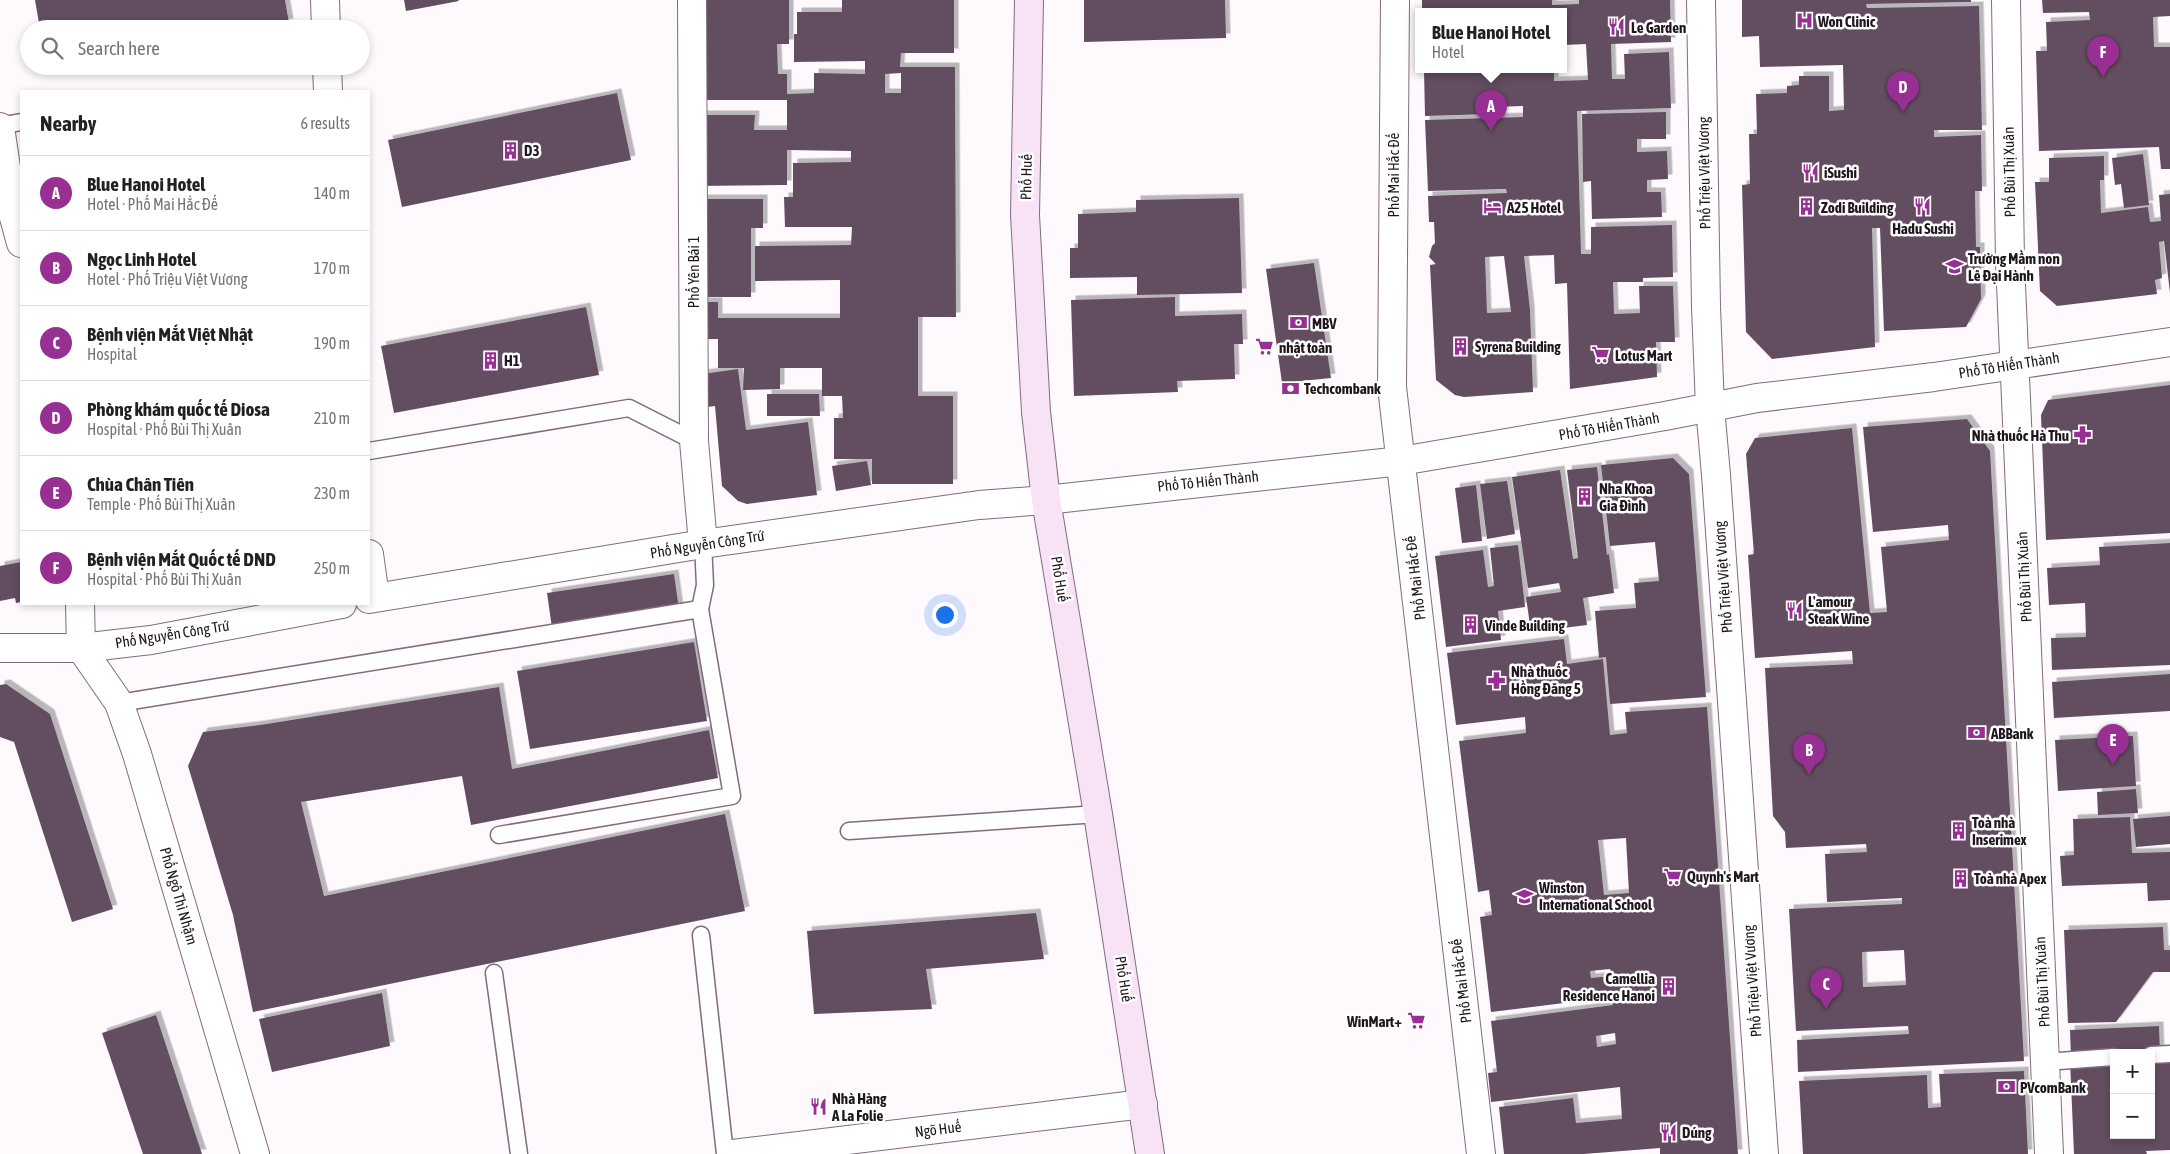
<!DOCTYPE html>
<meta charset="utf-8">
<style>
body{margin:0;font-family:"Asap Condensed",sans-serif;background:#f2f2f2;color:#202124}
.controls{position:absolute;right:15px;bottom:15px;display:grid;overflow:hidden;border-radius:0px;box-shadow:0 2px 8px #0003}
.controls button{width:45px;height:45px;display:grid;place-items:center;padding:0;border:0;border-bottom:1px solid #e0e0e0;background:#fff;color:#202124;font:25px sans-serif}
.you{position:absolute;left:944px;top:614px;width:18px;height:18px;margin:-12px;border:4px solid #fff;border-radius:50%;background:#1a73e8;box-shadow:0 0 0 8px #1a73e833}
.badge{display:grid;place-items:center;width:32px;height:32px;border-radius:50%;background:#983094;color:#fff;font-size:16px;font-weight:700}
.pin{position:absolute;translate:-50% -41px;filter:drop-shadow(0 1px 2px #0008)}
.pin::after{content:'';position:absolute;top:26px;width:18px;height:15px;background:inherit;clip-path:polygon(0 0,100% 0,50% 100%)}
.popup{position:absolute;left:1415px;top:8px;width:152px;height:65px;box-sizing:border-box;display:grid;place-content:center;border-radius:0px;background:#fff;filter:drop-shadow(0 1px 4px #0005);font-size:16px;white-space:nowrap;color:#757577}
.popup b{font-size:19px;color:#202124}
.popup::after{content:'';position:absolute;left:50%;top:100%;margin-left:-10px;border:10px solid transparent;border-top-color:#fff}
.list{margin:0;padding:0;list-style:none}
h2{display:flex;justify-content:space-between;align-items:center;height:65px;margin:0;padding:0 20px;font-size:21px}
h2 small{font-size:16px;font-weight:400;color:#757577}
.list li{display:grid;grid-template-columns:32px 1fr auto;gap:15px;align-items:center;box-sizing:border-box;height:75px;padding:0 20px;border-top:1px solid #e0e0e0}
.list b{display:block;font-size:19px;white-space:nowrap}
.list p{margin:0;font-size:16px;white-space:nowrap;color:#757577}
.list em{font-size:16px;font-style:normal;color:#757577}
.icon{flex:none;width:28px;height:28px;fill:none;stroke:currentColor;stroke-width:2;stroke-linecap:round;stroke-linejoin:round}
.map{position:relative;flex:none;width:2170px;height:1154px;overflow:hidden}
.search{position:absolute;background:#fff;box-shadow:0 2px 8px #0003;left:20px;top:20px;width:350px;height:55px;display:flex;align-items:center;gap:12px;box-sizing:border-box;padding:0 18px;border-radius:28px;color:#757577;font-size:19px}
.panel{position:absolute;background:#fff;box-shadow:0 2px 8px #0003;left:20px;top:90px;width:350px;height:515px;border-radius:0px}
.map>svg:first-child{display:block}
.building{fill:#634e61;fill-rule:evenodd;filter:url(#shadow)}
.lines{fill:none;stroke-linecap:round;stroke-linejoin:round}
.service-casing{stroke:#816b7f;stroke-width:19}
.minor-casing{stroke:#816b7f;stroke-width:30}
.tertiary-casing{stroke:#816b7f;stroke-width:30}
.secondary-casing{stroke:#816b7f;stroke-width:30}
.service{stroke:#fff;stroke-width:16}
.minor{stroke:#fff;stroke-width:28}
.tertiary{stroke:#fff;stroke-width:28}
.secondary{stroke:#f8e2f6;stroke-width:28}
.labels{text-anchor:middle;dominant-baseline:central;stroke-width:5;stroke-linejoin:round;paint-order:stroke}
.poi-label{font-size:15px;font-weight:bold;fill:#1f161e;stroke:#fff;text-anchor:start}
.street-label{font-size:15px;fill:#1f161e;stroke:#fff}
</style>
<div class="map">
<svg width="2170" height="1154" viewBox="0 0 2170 1154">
<defs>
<filter id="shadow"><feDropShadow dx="4.5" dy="-4.5" stdDeviation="0" flood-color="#0004"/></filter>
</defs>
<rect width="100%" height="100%" fill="#fef9fd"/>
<g class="building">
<path d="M35 0H285L289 23 257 29H40Z"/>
<path d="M404 0H458L459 1 406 11Z"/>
<path d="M697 0H789V44H777L778 74H787V94L814 93V73L865 74V61L794 62V34H797V12H842V0H954V53H901L900 67H955L956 317H918V396H953V484H872V459H834V418H843L842 396H822V368H780V389L743 390 744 368H718V339H695L696 302H718V318H840V280L755 281V246L851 245 852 227H785L784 197H793V163L851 162V151L787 150V185L696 186V115H755L754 130H787V100H707V75H697ZM901 73V93H885V74Z"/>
<path d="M1084 0H1225L1226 38 1084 42Z"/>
<path d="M1422 0H1552V5L1579 4V0H1670L1671 42 1611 44 1612 79H1625L1624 54 1669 52 1671 108 1577 111 1581 254H1591V227L1672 225 1673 277 1643 278V282H1613L1614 314 1640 313 1639 286H1673L1675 342H1656L1657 377 1570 389 1567 283 1555 284 1554 255 1524 256 1530 310 1533 392 1464 397 1455 395 1436 380 1430 265 1436 264 1429 257 1432 246 1435 243 1434 222H1429L1428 196 1507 193 1506 189 1428 191 1425 120 1523 117V106L1492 107V114L1425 116 1424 70H1554V81L1588 80 1586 44 1564 45V12H1422ZM1504 256 1511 312 1487 313 1485 257Z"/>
<path d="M1742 0H1971V2L1866 4 1867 8 1979 6 1982 130H1934V137L1981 135 1982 191H1975L1976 247H1980L1981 299 1966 327 1884 331 1880 228H1872L1875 347 1772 359 1746 332 1742 185 1750 184 1749 134H1757L1756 94 1787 93V86L1799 85V76H1829V111L1844 110 1843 65 1760 67 1759 36 1742 37Z"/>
<path d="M2042 0H2170V16L2153 17 2154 47H2170V169H2161L2159 147 2039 151 2036 51H2047L2046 22 2090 20 2089 12 2043 13Z"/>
<path d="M48 66H61V67L48 70Z"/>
<path d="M617 93 631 160 402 207 388 140Z"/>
<path d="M1666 112V139H1637V152L1667 151 1668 179 1647 180V192H1661L1662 217 1592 219 1591 181 1583 182 1582 114Z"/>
<path d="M2143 154 2149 205 2124 208 2121 184 2115 185 2112 158Z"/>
<path d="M2104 156V180H2100L2101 213 2148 207 2150 222 2161 221 2159 195 2170 194V293L2164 241 2159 242 2162 278 2155 280 2157 294 2057 306 2040 291 2035 182H2049V158Z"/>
<path d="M1239 198 1242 293 1137 295V277L1070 278V248H1078V214L1136 212V200Z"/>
<path d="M696 199H763V228H751V297H697Z"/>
<path d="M1314 263 1331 378 1282 383 1266 269Z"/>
<path d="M1175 297V316L1242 314 1243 344H1234L1235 379 1177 381 1178 392 1074 396 1071 300Z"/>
<path d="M586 307 599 375 394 413 381 346Z"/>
<path d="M738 369 746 430 808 422 817 495 747 504 738 501 722 486 715 406 699 408 695 375Z"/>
<path d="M2170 385V533L2046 540 2041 415 2048 400Z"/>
<path d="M767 394H819L820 416H767Z"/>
<path d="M1967 419 1990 451 2024 1061 1798 1072 1797 1040 1909 1034 1908 1026 1796 1031 1789 909 1902 904V898L1827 902 1825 854 1867 852 1866 844 1786 848 1785 832 1773 816 1765 668 1853 664 1852 651 1755 658 1748 555 1754 554 1746 454 1755 438 1852 428 1870 613 1887 612 1881 547 1949 540 1948 525 1873 532 1863 427ZM1904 950 1906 985 1863 987 1862 952Z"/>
<path d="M1673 458 1689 474 1706 697 1610 704 1606 657 1599 658 1595 611 1636 608 1634 583 1659 581 1655 542 1610 546 1601 465Z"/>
<path d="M867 461 871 485 836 491 832 466Z"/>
<path d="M1597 467 1607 555 1609 554 1614 593 1583 598 1587 625 1531 632 1526 597 1561 592 1559 583 1528 588 1512 477 1560 470 1573 559 1578 558 1567 470Z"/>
<path d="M1507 481 1515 534 1487 539 1480 484Z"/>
<path d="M1476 485 1482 541 1462 543 1455 488Z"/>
<path d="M2170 543V665L2052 670 2051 638 2086 637 2085 603 2049 605 2047 568 2100 565 2099 547Z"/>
<path d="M1518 545 1525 607 1498 611 1501 640 1446 647 1435 556 1483 550 1488 587 1494 586 1490 548Z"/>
<path d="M21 562V602L16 603 15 598 0 601V566Z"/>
<path d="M674 574 679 609 552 628 547 593Z"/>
<path d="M1564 639 1567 664 1603 659 1610 735 1627 733 1625 712 1707 707 1738 1154H1660V1148L1584 1154H1504L1499 1107 1573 1098 1576 1123 1622 1119 1620 1087 1491 1102 1488 1073 1497 1072 1491 1021 1613 1005 1612 997 1491 1012 1480 917 1492 915 1489 890 1478 892 1459 741 1526 733 1525 717 1456 725 1447 653ZM1626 838 1629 893 1604 895 1598 840ZM1610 969 1611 976 1591 978 1590 971ZM1615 1033 1616 1044 1597 1047 1596 1036Z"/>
<path d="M694 642 707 721 530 749 517 671Z"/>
<path d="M2170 674V711L2054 718 2052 682Z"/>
<path d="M6 684 50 714 113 909 72 922 14 742 0 737V685Z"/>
<path d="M499 687 512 769 709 730 718 778 471 825 462 776 301 802 324 896 725 814 745 911 253 1012 233 915 188 766 203 732 260 725Z"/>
<path d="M2133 736 2136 786 2058 791 2055 740Z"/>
<path d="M2136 789 2138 813 2098 815 2097 792Z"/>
<path d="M2170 816V844L2136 847 2133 819Z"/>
<path d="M2130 817 2132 853 2170 852V900L2148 901 2147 883 2062 886 2060 856 2074 855 2073 819Z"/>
<path d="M1036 913 1044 959 926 969 932 1009 814 1014 807 931Z"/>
<path d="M2163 927 2164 950H2170V972H2153L2116 1022 2068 1023 2064 930Z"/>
<path d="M382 993 390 1046 272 1072 259 1019Z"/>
<path d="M156 1015 202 1154H143L102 1033Z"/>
<path d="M2159 1026 2160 1053H2114L2071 1057 2070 1030Z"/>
<path d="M2170 1056V1150L2146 1151 2147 1154H2074L2070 1060 2114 1059V1135H2151V1057Z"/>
<path d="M2024 1071 2028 1154H1803L1799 1081 1927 1075 1928 1108 1941 1107 1939 1074Z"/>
</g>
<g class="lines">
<defs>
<g id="service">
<path d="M0 126 21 122"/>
<path d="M369 451 629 408 694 441"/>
<path d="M119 703 700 609"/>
<path d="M849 831 1098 814"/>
<path d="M499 835 732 796 700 609 705 585 703 544"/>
<path d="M701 935 725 1154"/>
<path d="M494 973 519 1154"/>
<path d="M2151 1055 2170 1054"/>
<path d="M2045 1062 2114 1057"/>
</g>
<g id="minor">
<path d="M325 0 326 29"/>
<path d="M692 0 694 441 703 544"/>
<path d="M1395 0 1392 387 1481 1154"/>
<path d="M1701 0 1706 307 1710 407 1716 475 1764 1154"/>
<path d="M2006 0 2010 262 2049 1154"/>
<path d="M327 66 328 91"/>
<path d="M0 127 13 214 21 243"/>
<path d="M369 554 375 597"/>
<path d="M80 604 81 648"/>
<path d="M733 1154 1143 1104"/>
</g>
<g id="tertiary">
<path d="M369 599 703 544 979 505 1046 500 1401 461 1665 416 1757 398 1934 377 2170 342"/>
<path d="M0 648H81L151 640 342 604"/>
<path d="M81 648 119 703 137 754 255 1154"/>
</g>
<path id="secondary" d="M1029 0 1025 215 1036 412 1046 500 1098 814 1150 1154"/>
</defs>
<use href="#service" class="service-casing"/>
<use href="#minor" class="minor-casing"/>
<use href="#tertiary" class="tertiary-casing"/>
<use href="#secondary" class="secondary-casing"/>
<use href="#service" class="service"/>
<use href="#minor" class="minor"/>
<use href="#tertiary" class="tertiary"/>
<use href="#secondary" class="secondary"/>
</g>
<defs>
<symbol id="hospital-bare" viewBox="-9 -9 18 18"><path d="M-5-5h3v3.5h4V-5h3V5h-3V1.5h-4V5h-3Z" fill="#983094" stroke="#fff" stroke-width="2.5" paint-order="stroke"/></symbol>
<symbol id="restaurant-bare" viewBox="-9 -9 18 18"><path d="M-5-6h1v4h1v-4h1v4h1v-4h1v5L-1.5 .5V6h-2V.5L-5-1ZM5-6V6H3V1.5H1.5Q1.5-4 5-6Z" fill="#983094" stroke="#fff" stroke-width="2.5" paint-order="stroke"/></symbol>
<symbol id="building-bare" viewBox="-9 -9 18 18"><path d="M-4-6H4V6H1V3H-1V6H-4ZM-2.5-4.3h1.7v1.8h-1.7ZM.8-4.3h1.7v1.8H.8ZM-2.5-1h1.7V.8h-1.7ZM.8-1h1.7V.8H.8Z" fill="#983094" stroke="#fff" stroke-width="2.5" paint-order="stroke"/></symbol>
<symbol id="hotel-bare" viewBox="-9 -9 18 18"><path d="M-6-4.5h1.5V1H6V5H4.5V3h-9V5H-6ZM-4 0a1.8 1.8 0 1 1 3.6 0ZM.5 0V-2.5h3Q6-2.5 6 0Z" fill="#983094" stroke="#fff" stroke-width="2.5" paint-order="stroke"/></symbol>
<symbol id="school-bare" viewBox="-9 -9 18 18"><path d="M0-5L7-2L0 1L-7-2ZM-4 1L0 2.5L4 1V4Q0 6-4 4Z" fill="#983094" stroke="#fff" stroke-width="2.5" paint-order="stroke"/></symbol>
<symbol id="bank-bare" viewBox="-9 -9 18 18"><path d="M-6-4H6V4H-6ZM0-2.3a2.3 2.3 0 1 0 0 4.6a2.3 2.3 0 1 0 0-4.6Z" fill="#983094" stroke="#fff" stroke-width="2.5" paint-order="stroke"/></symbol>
<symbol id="supermarket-bare" viewBox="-9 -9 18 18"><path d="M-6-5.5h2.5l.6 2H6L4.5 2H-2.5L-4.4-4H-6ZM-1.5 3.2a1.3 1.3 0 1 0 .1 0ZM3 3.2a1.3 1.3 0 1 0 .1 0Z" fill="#983094" stroke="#fff" stroke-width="2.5" paint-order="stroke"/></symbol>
<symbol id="pharmacy-bare" viewBox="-9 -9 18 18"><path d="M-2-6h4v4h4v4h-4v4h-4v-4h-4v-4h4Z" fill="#983094" stroke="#fff" stroke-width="2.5" paint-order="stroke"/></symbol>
</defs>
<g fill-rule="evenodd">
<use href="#hospital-bare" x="1792" y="8" width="25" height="25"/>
<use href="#restaurant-bare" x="1604" y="14" width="25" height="25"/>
<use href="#building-bare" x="498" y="138" width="25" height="25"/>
<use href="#restaurant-bare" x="1798" y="160" width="25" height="25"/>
<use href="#hotel-bare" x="1480" y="194" width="25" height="25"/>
<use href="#building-bare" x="1794" y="194" width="25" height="25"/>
<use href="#restaurant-bare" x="1910" y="194" width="25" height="25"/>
<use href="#school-bare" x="1942" y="254" width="25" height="25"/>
<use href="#bank-bare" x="1286" y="310" width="25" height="25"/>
<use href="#building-bare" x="1448" y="334" width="25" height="25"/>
<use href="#supermarket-bare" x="1252" y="334" width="25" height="25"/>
<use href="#supermarket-bare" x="1588" y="342" width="25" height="25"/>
<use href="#building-bare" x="478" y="348" width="25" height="25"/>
<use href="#bank-bare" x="1278" y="376" width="25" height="25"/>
<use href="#pharmacy-bare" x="2070" y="422" width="25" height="25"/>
<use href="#building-bare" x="1572" y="484" width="25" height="25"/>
<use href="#restaurant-bare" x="1782" y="598" width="25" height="25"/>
<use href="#building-bare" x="1458" y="612" width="25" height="25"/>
<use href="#pharmacy-bare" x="1484" y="668" width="25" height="25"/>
<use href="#bank-bare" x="1964" y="720" width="25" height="25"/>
<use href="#building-bare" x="1946" y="818" width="25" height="25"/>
<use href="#supermarket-bare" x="1660" y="864" width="25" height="25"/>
<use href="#building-bare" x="1948" y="866" width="25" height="25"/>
<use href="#school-bare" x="1512" y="884" width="25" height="25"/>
<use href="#building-bare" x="1656" y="974" width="25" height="25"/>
<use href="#supermarket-bare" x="1404" y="1008" width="25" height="25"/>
<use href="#bank-bare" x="1994" y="1074" width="25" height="25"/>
<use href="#restaurant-bare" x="806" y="1094" width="25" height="25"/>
<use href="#restaurant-bare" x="1656" y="1120" width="25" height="25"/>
</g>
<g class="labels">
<g class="poi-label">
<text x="1818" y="21">Won Clinic</text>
<text x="1631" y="27">Le Garden</text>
<text x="524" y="150">D3</text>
<text x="1824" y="172">iSushi</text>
<text x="1507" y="207">A25 Hotel</text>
<text x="1821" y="207">Zodi Building</text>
<text x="1923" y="228" text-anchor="middle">Hadu Sushi</text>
<text x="1968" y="258">Trường Mầm non<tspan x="1968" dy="17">Lê Đại Hành</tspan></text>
<text x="1312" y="323">MBV</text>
<text x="1475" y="346">Syrena Building</text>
<text x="1279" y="347">nhật toàn</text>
<text x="1615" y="355">Lotus Mart</text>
<text x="504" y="360">H1</text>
<text x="1304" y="388">Techcombank</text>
<text x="2069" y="435" text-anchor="end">Nhà thuốc Hà Thu</text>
<text x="1599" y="488">Nha Khoa<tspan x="1599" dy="17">Gia Đình</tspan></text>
<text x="1808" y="601">L'amour<tspan x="1808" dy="17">Steak Wine</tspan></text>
<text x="1485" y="625">Vinde Building</text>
<text x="1511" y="671">Nhà thuốc<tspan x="1511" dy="17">Hồng Đăng 5</tspan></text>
<text x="1991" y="733">ABBank</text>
<text x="1972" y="822">Toà nhà<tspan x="1972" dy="17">Inserimex</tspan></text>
<text x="1687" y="876">Quynh's Mart</text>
<text x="1974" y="878">Toà nhà Apex</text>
<text x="1539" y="887">Winston<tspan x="1539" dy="17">International School</tspan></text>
<text x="1655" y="978" text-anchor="end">Camellia<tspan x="1655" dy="17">Residence Hanoi</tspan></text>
<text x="1402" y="1021" text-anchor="end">WinMart+</text>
<text x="2020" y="1087">PVcomBank</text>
<text x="832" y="1098">Nhà Hàng<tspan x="832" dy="17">A La Folie</tspan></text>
<text x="1682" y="1132">Dúng</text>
</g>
<g class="street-label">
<text transform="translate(2009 172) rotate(-91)">Phố Bùi Thị Xuân</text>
<text transform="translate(1704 173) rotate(-91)">Phố Triệu Việt Vương</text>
<text transform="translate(1393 175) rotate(-90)">Phố Mai Hắc Đế</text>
<text transform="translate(1026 177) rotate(-89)">Phố Huế</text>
<text transform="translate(693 272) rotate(-90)">Phố Yên Bái 1</text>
<text transform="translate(2009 365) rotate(-9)">Phố Tô Hiến Thành</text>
<text transform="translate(1609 426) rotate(-10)">Phố Tô Hiến Thành</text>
<text transform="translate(1208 481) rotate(-6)">Phố Tô Hiến Thành</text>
<text transform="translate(707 544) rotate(-9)">Phố Nguyễn Công Trứ</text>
<text transform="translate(1723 577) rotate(-94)">Phố Triệu Việt Vương</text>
<text transform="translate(2024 577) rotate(-93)">Phố Bùi Thị Xuân</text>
<text transform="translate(1415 578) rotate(-97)">Phố Mai Hắc Đế</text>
<text transform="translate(1060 579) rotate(81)">Phố Huế</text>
<text transform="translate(172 634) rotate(-9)">Phố Nguyễn Công Trứ</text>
<text transform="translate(179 896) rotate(74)">Phố Ngô Thì Nhậm</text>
<text transform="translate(1124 979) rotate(81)">Phố Huế</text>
<text transform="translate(1461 981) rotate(-97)">Phố Mai Hắc Đế</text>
<text transform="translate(1752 981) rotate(-94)">Phố Triệu Việt Vương</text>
<text transform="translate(2042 982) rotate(-93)">Phố Bùi Thị Xuân</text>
<text transform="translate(938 1129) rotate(-7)">Ngõ Huế</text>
</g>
</g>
</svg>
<div class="controls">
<button>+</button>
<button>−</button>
</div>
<div class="you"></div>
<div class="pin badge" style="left:1491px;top:131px">A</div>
<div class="popup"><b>Blue Hanoi Hotel</b>Hotel</div>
<div class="pin badge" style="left:1809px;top:775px">B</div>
<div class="pin badge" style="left:1826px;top:1009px">C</div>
<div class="pin badge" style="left:1903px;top:112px">D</div>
<div class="pin badge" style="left:2113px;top:765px">E</div>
<div class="pin badge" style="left:2103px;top:77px">F</div>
<div class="search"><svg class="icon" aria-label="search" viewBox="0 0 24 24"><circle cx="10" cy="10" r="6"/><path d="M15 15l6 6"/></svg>Search here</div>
<section class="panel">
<h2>Nearby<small>6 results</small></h2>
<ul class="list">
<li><span class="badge">A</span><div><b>Blue Hanoi Hotel</b><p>Hotel · Phố Mai Hắc Đế</p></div><em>140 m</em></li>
<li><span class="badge">B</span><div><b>Ngọc Linh Hotel</b><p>Hotel · Phố Triệu Việt Vương</p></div><em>170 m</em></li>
<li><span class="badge">C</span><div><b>Bệnh viện Mắt Việt Nhật</b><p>Hospital</p></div><em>190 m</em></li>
<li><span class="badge">D</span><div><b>Phòng khám quốc tế Diosa</b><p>Hospital · Phố Bùi Thị Xuân</p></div><em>210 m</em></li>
<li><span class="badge">E</span><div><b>Chùa Chân Tiên</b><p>Temple · Phố Bùi Thị Xuân</p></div><em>230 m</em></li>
<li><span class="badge">F</span><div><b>Bệnh viện Mắt Quốc tế DND</b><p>Hospital · Phố Bùi Thị Xuân</p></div><em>250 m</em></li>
</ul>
</section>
</div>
